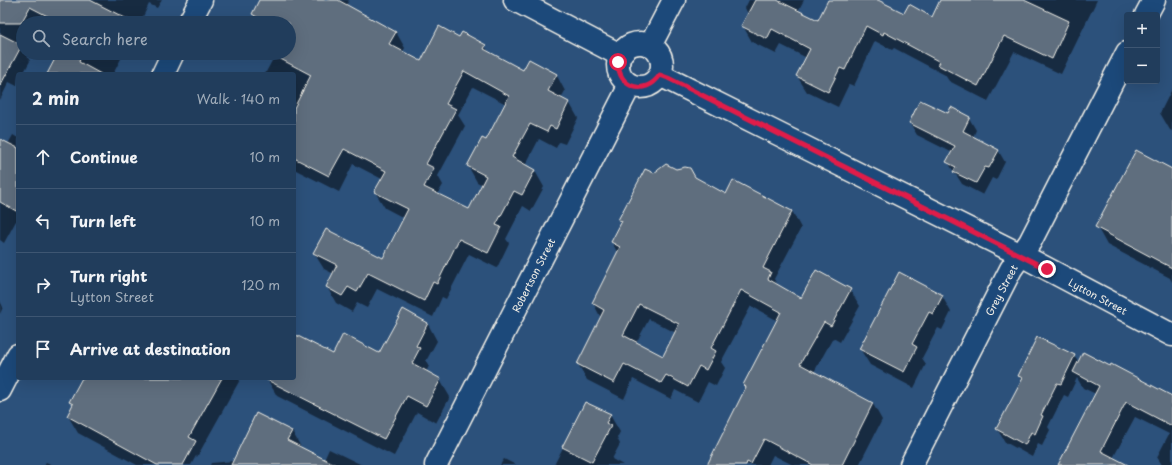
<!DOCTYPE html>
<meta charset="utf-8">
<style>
body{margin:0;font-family:"Playpen Sans",sans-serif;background:#294462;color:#f1f3f6}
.controls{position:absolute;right:12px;top:12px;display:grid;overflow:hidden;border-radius:4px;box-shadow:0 4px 16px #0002}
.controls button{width:36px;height:36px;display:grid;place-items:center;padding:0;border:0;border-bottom:1px solid #3e5672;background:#213d5c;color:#f1f3f6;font:20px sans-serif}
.stop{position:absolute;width:12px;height:12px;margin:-9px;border:3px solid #e11d48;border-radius:50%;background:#fff}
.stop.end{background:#e11d48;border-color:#fff;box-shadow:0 1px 4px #0008}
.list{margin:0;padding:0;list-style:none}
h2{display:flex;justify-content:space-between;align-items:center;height:52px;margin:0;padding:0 16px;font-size:17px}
h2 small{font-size:13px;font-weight:400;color:#a2aebb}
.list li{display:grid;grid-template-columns:26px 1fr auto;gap:12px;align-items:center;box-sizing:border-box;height:64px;padding:0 16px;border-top:1px solid #3e5672}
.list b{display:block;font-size:15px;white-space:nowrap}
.list p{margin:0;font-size:13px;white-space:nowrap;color:#a2aebb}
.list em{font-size:13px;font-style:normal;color:#a2aebb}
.icon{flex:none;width:22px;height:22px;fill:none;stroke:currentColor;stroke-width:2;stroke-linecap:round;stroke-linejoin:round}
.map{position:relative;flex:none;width:1172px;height:465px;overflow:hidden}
.search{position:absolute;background:#213d5c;box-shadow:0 4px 16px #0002;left:16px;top:16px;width:280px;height:44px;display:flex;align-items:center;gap:10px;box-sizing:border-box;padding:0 14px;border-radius:22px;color:#a2aebb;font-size:15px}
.panel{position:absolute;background:#213d5c;box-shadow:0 4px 16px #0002;left:16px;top:72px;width:280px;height:308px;border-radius:4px}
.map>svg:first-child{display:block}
.shadow{fill:#0007;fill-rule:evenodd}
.building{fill:#5e6e7e;stroke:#f4f1e8;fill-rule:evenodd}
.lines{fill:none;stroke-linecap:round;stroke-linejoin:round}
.minor-casing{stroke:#f4f1e8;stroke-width:25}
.minor{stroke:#1f4a7a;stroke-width:22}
.route{stroke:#e11d48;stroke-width:5}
.labels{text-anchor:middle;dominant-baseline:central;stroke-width:4;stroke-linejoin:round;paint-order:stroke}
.street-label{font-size:10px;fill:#f4f1e8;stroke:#1f4a7a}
</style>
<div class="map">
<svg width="1172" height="465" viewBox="0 0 1172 465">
<rect width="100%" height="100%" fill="#2c517b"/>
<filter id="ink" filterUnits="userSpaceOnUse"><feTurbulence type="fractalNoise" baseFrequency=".025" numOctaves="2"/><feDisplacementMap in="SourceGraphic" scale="8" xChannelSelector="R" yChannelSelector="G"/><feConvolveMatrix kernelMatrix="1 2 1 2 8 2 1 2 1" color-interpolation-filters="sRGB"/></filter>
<g filter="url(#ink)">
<g class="shadow">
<path d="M0 0H162L157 8 149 4 140 23H41L39 22 38 23H23V53H25L30 61 23 74H18L17 86 9 82 0 100Z"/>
<path d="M260 0H349L346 6 396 32 405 48 402 53 421 63 459 38 485 46 490 54 524 72 556 74 565 91 561 98 569 102 578 118 565 144 559 142 556 148 539 139 525 166 535 171 544 187 531 211 523 206 506 239 509 243 497 268 469 254 446 299 442 297 433 317 377 289 367 308 357 303 352 312 336 303 327 287 334 274 324 269 314 253 383 260 404 218 385 208 375 192 382 179 353 164 339 192 294 169V74H265L274 57 267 53H289V23H256L257 21 253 14ZM473 87 506 104 486 142 468 166 477 182 483 185 470 211 437 195 443 185 438 176 465 126 458 115Z"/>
<path d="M749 0H804L798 11 818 22 829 0H875L905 15 933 18 941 0H1097L1061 74 1014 52 988 101 949 81 945 75 894 48 892 50 875 41 854 86 849 84 838 107 807 92 797 76 807 58 781 45 776 54 752 42 743 26 748 14 745 8Z"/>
<path d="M59 53H124L113 74H48Z"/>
<path d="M1172 89V131L1170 130 1160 113Z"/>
<path d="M948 115 969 118 976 130 973 137 998 150 1005 162 996 180 992 178 983 195 962 184 957 176 955 174 948 162 953 153 917 135 910 123Z"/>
<path d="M13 135 18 138V222L16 221 4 243 0 240V140L8 144Z"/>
<path d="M1172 170V282L1170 278 1107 245 1097 227Z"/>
<path d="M654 174 695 178 727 195 792 211 801 228 774 279 778 286 802 299 850 290 860 306 840 342 833 338 814 372 873 404 882 420 859 465H793L773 455 768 465H708L746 388 744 385 778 321 751 306 721 362 725 368 716 386 708 382 698 402 675 390 671 399 633 379 624 399 587 380 578 364 601 318 593 303 618 254 612 242 622 224 619 220ZM649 319 676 333 664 357 636 343Z"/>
<path d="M942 296 951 312 942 330 938 328 922 358 926 364 914 388 870 365 860 349Z"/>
<path d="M0 301 3 307 0 314Z"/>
<path d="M428 324 437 341 426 361 429 366 426 372 440 380 450 397 436 423 417 412 394 456 277 396 267 379 268 378H294V335L333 355H379Z"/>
<path d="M1074 356 1079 363 1172 399V465H1162L1157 457 1169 434 1135 417 1113 458 1126 465H1064L1096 394 1083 388 1077 378 1068 397 1064 395 1048 427 1050 430 1042 446 1038 444 1032 457 1005 442 997 429 1022 381 1019 376Z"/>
<path d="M84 378H241L197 457 196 456 191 465H137L78 433 68 416 73 406 71 402Z"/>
<path d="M586 403 610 415 620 432 617 438 620 444 612 459 623 465H554Z"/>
<path d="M292 431 302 449 324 460 329 449 362 465H210L211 463 234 461Z"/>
<path d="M504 459 516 465H500Z"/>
<path d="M46 462 52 465H44Z"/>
</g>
<g class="building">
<path d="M0 0H90L135 23H61L30 7 21 23H0Z"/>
<path d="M259 0H338L396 32 389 44 421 61 439 26 459 37 462 32 486 45 484 49 523 70 529 59 557 74 548 91 569 102 556 129 550 126 547 132 530 124 512 157 535 170 522 195 514 191 496 225 501 227 488 253 459 239 437 284 433 282 424 301 368 273 357 292 348 287 342 296 326 287 337 265 313 253 326 229 383 258 408 209 374 192 386 171 344 149 329 176 294 158V108L311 75 271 54 289 53V23H254L257 17 252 14ZM464 71 509 96 486 140 482 138 467 166 486 176 469 209 424 187 434 168 426 164 456 109 446 104Z"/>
<path d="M755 0H777L818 20 828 0H878L904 13 909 4 932 17 940 0H1024L1069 21 1052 59 1004 36 978 86 938 65 940 62 884 32 883 35 866 26 845 70 840 68 828 92 796 76 810 49 772 29 767 39 741 26Z"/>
<path d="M0 34 22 45 0 86Z"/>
<path d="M58 53H67L80 59 79 62 101 74H47Z"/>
<path d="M920 100 948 113 951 107 970 117 963 131 999 150 989 168 985 167 976 183 953 172 956 167 946 162 955 146 909 123Z"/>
<path d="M0 139 18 148V212L0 202Z"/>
<path d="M1136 150 1172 169V268L1095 227Z"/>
<path d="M666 164 676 169 685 167 690 168 695 177 726 194 733 180 792 211 763 268 771 272 768 279 801 298 816 270 851 289 831 326 824 322 800 364 873 403 842 465H813L764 439 751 464 747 462 746 465H707L746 387 743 385 781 312 741 290 711 348 716 351 706 370 699 366 688 387 666 375 661 383 624 364 614 383 577 364 604 310 592 303 620 247 611 242 622 221 618 220 645 169 654 173ZM639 304 679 324 663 356 623 335Z"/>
<path d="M899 272 943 295 933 314 929 312 912 344 917 347 904 372 859 349Z"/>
<path d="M403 309 428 323 416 346 420 348 412 363 441 379 426 406 407 396 384 439 263 378H294V334L333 354 343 334 379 353Z"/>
<path d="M1037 337 1075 355 1061 384 1057 383 1041 415 1043 416 1035 434 1031 432 1025 445 996 429 1023 378 1018 376Z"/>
<path d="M1083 352 1110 366 1111 364 1172 396V426L1126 402 1101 451 1128 465H1058L1099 386 1073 372Z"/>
<path d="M82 378H222L189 437 196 441 183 465H157L67 416 73 404 69 402Z"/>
<path d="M585 402 611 414 606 423 611 426 592 462 562 447Z"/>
<path d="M256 413 292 431 287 440 336 465H231Z"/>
</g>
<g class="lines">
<defs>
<g id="minor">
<path d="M515 0 620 55"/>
<path d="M1146 15 1154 0"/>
<path d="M189 23 201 0"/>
<circle cx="640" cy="65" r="22"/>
<path d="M650 46 674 0"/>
<path d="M163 74 173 53"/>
<path d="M660 75 1021 255 1172 335"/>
<path d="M0 390 18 355"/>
<path d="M436 465 630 85"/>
<path d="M911 465 1011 269 1030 242 1127 53"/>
</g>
</defs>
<use href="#minor" class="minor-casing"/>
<use href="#minor" class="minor"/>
</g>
</g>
<g class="lines" filter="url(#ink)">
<path class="route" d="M618 62C618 88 645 97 660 75L668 78 1047 269"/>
</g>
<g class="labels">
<g class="street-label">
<text transform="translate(533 275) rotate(-63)">Robertson Street</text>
<text transform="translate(1001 290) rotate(-62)">Grey Street</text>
<text transform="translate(1098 296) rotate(28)">Lytton Street</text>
</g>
</g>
</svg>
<div class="controls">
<button>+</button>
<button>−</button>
</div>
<div class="stop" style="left:618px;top:62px"></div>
<div class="stop end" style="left:1047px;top:269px"></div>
<div class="search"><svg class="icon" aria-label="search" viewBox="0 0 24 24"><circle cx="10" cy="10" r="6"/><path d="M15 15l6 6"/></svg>Search here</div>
<section class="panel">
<h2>2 min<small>Walk · 140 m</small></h2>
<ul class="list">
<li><svg class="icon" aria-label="ahead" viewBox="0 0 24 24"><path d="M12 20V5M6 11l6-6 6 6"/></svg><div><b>Continue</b></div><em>10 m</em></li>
<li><svg class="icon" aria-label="left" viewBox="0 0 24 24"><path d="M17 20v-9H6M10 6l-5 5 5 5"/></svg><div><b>Turn left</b></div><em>10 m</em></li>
<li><svg class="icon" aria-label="right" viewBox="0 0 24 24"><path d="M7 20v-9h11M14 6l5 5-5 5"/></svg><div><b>Turn right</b><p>Lytton Street</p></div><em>120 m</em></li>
<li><svg class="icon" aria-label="arrive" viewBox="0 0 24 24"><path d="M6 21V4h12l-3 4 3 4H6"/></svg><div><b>Arrive at destination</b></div></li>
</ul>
</section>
</div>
